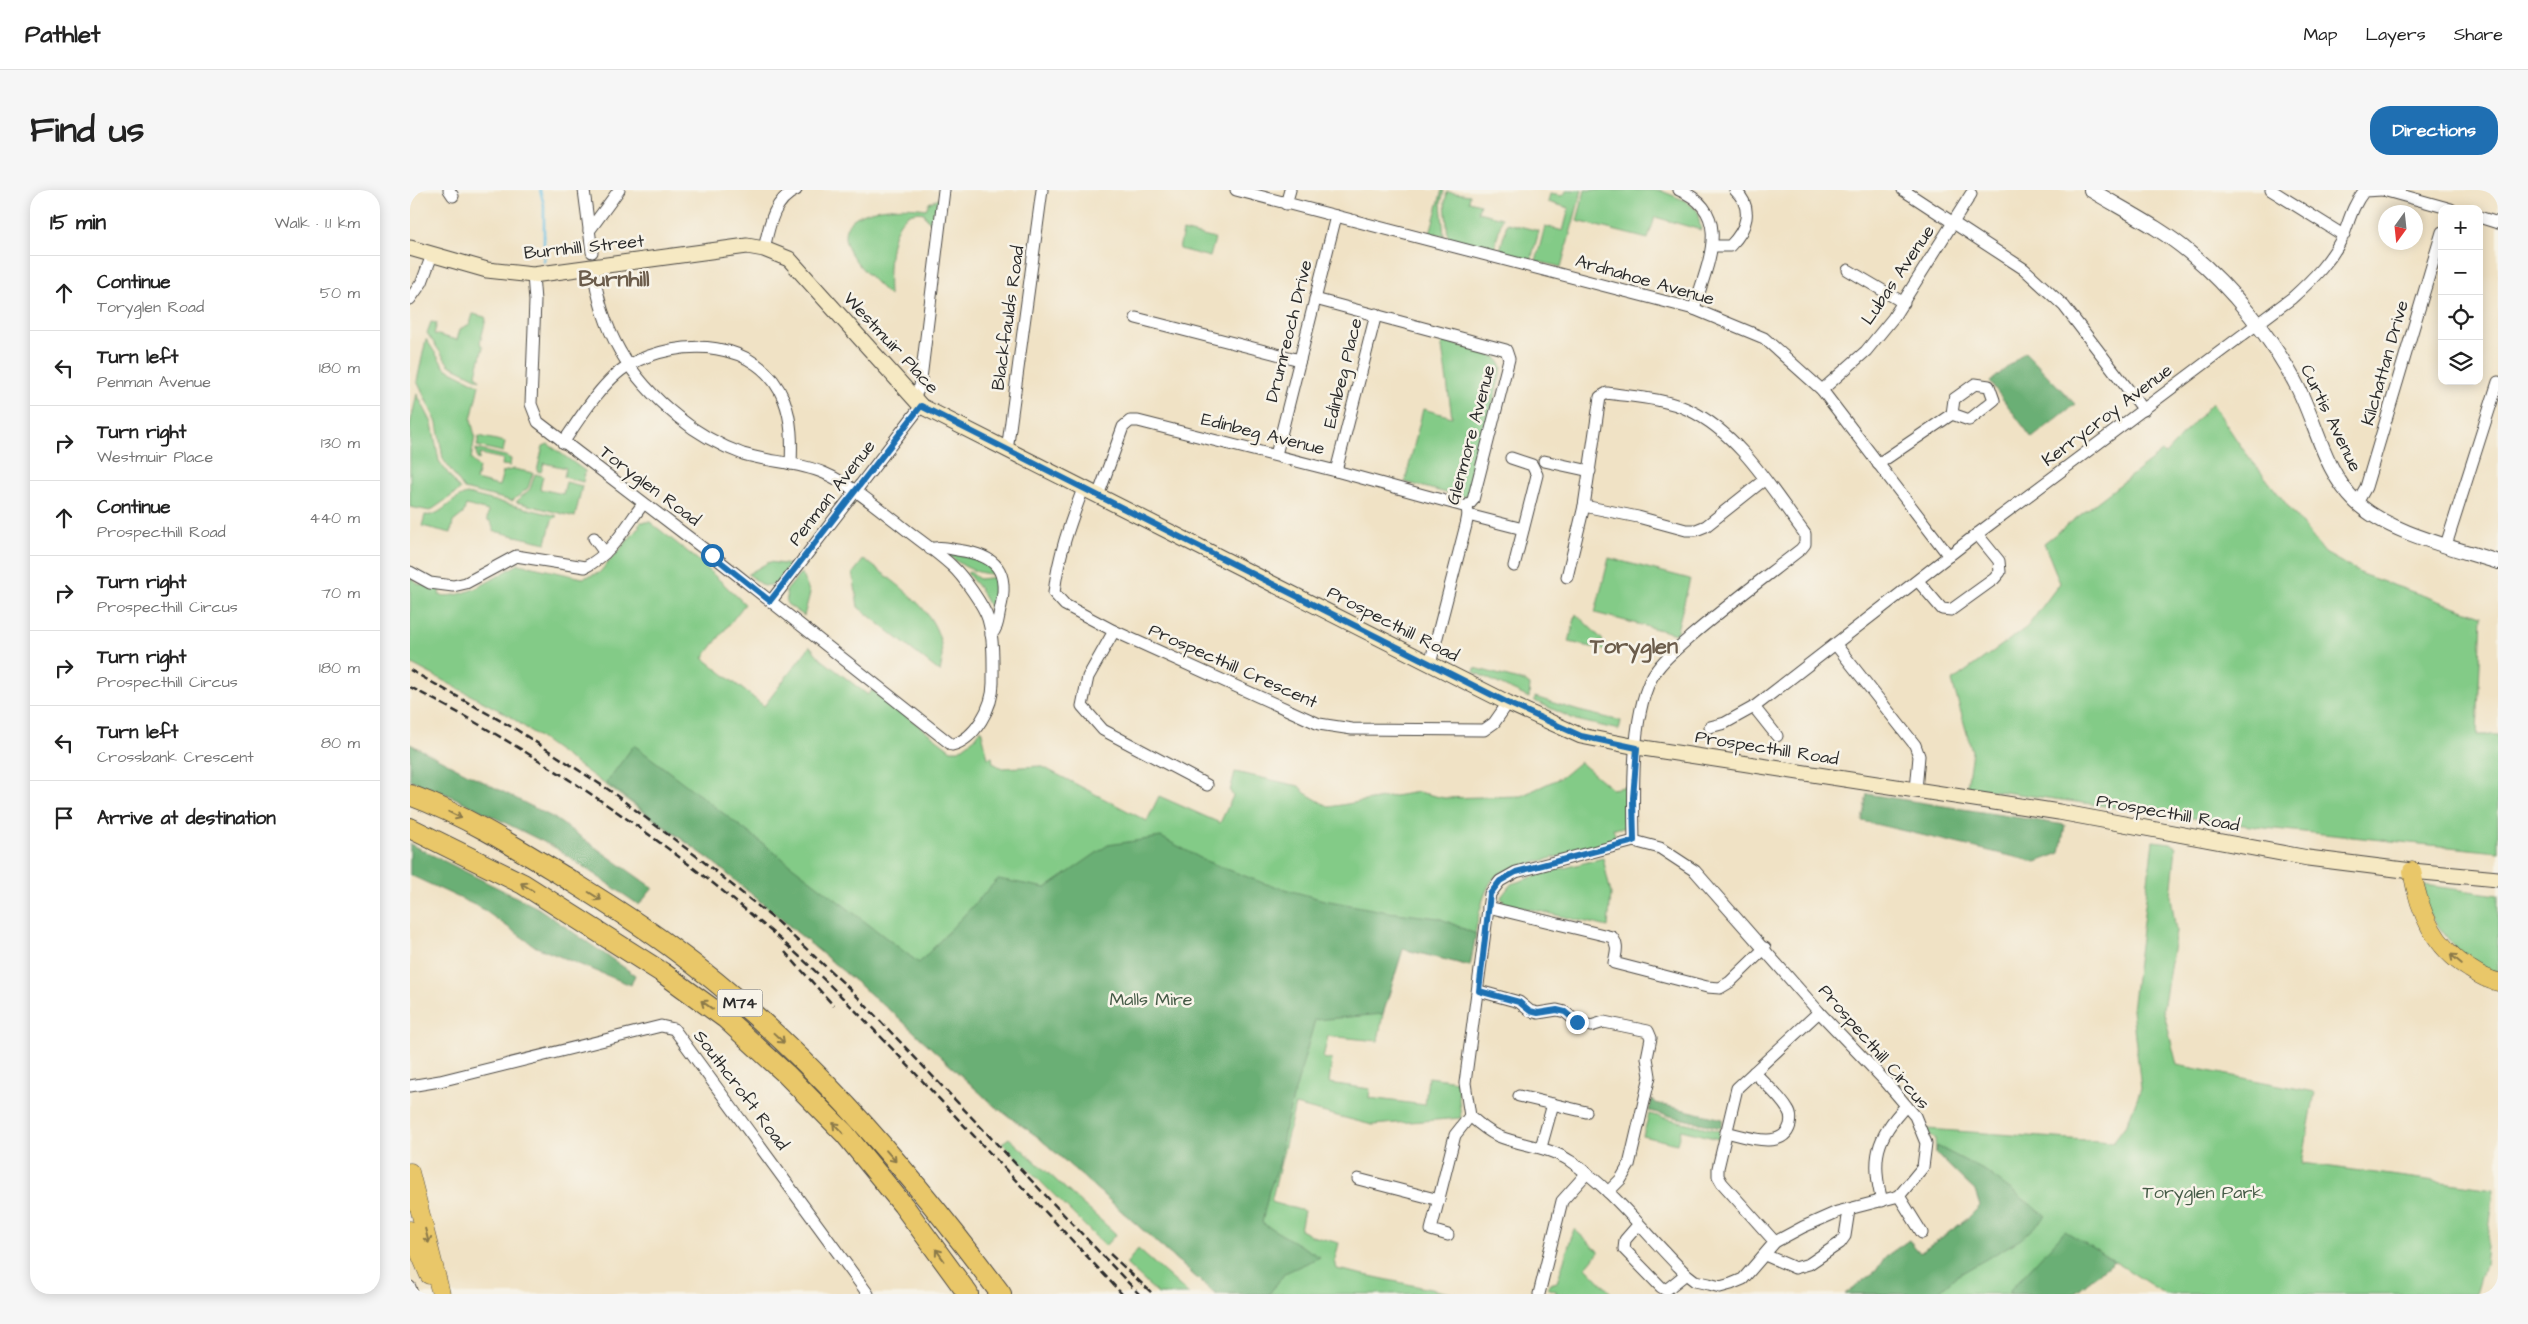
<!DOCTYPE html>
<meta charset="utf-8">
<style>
body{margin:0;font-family:"Architects Daughter",sans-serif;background:#f6f6f6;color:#222}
.controls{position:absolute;right:15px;top:15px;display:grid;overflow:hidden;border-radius:10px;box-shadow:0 2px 12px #0003}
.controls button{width:45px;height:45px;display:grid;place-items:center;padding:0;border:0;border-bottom:1px solid #e0e0e0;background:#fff;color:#222;font:25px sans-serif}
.compass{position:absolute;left:1968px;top:15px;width:45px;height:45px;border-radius:50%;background:#fff;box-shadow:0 2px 12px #0003;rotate:195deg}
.stop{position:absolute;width:15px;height:15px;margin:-11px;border:4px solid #1f6fb2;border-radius:50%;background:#fff}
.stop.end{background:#1f6fb2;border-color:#fff;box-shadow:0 1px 5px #0008}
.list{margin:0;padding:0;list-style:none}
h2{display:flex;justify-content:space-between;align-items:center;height:65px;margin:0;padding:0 20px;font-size:21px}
h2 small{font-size:16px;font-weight:400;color:#767676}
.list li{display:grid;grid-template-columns:32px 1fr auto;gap:15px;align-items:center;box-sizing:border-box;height:75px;padding:0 20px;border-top:1px solid #e0e0e0}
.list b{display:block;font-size:19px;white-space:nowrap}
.list p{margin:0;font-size:16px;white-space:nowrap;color:#767676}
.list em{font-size:16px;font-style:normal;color:#767676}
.icon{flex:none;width:28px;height:28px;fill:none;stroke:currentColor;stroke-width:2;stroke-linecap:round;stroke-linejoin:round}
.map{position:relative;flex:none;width:2088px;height:1104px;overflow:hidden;border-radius:20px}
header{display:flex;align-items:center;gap:30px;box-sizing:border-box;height:70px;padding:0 25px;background:#fff;border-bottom:1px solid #e0e0e0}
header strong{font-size:24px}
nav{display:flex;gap:28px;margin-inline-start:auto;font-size:18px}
.intro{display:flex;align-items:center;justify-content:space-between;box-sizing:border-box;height:120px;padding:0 30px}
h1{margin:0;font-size:35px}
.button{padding:12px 22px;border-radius:20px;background:#1f6fb2;color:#fff;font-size:18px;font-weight:700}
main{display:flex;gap:30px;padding:0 30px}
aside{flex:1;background:#fff;border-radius:20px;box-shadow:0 2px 12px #0003}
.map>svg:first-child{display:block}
.green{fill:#83cb87;stroke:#577b59}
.forest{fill:#6aaf74;stroke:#4a6d50}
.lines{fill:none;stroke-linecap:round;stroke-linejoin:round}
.stream{stroke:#68c1e6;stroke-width:2.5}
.minor-casing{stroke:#494642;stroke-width:13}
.tertiary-casing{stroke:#494642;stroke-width:16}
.secondary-casing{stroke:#494642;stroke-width:17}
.primary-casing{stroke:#494642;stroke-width:19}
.motorway-casing{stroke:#494642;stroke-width:22}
.minor{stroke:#fff;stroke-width:11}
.tertiary{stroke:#fff;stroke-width:14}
.secondary{stroke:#f6e9c3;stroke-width:15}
.primary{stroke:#e9c769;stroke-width:18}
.motorway{stroke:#e9c769;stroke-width:20}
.rail{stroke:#2b2b2b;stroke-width:2.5;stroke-dasharray:8 4;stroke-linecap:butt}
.oneway{stroke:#8a794a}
.route{stroke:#1f6fb2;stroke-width:6}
.labels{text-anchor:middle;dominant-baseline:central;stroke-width:5;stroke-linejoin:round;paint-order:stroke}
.shield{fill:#f7f3e8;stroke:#686764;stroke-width:1}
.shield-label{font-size:16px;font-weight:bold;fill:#2b2b2b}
.street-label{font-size:18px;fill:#2b2b2b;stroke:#f7f3e8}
.park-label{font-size:18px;fill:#455b47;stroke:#f7f3e8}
.district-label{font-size:22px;font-weight:bold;fill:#6b5c4b;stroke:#f7f3e8}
</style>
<header>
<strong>Pathlet</strong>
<nav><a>Map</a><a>Layers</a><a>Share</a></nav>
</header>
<div class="intro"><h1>Find us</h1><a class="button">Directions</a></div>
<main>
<aside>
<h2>15 min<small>Walk · 1.1 km</small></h2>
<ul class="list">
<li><svg class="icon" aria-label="ahead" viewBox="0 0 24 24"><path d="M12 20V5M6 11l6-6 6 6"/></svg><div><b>Continue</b><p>Toryglen Road</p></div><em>50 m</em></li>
<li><svg class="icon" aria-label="left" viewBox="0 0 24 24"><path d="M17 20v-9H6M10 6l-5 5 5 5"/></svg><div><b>Turn left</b><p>Penman Avenue</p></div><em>180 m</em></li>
<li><svg class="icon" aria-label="right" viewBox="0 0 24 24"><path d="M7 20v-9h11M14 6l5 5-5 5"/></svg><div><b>Turn right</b><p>Westmuir Place</p></div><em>130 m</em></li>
<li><svg class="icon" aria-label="ahead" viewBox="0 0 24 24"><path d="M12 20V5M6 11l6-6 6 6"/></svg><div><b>Continue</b><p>Prospecthill Road</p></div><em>440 m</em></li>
<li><svg class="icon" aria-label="right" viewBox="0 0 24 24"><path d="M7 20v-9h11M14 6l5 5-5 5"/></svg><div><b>Turn right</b><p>Prospecthill Circus</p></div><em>70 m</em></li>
<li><svg class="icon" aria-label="right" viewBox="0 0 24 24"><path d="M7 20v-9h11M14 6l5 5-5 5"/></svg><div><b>Turn right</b><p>Prospecthill Circus</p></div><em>180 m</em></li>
<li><svg class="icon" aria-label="left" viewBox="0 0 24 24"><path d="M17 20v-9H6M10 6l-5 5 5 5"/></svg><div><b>Turn left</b><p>Crossbank Crescent</p></div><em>80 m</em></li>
<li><svg class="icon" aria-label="arrive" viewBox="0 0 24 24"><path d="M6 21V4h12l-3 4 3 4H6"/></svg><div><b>Arrive at destination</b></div></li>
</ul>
</aside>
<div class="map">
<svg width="2088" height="1104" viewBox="0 0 2088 1104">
<rect width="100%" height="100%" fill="#f7f3e8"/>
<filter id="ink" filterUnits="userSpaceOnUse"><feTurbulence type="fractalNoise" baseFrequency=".02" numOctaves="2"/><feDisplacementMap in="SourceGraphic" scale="10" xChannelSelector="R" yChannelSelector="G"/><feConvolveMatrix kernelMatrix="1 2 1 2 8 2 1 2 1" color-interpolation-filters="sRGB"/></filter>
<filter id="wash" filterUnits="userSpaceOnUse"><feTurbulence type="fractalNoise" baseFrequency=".0096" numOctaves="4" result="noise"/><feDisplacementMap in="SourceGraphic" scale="20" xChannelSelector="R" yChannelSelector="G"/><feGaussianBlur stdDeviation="1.12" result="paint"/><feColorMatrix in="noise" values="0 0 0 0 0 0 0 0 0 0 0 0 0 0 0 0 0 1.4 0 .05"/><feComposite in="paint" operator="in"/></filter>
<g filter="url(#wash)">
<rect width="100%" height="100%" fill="#f0e2c5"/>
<g class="green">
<path d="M1032 0 1034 1 1031 13 1034 46 1020 43Z"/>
<path d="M1157 0H1172L1151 77 1126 71 1135 36 1153 41 1159 18 1138 12 1140 4 1153 6Z"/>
<path d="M1175 0H1249L1274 10 1287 20 1291 40 1245 27 1238 49 1167 31Z"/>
<path d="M1037 2 1060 5 1059 11 1070 14 1068 22 1092 28 1084 60 1038 47 1035 13Z"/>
<path d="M529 8 524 35 516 28 514 23C477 15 478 83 479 106 466 92 444 74 437 56 422 15 494 15 516 19L519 13Z"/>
<path d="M1097 33 1129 41 1121 70 1090 61Z"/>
<path d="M773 41 805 49 800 67 769 59Z"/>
<path d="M63 124 75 127 76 129 70 153 73 157 66 184 70 190 39 175 17 143 21 132 27 133 24 144 47 150 50 139 60 134Z"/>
<path d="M16 149 35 178 69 195 61 230 65 246 61 269 69 278 66 290 89 296 93 282 104 279 123 283 118 298 102 311 54 299 33 269 27 233 7 191Z"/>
<path d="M1031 150 1086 167 1092 177 1060 305 1051 307 995 292 1013 219 1042 227Z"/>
<path d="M7 204 22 233 29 271 50 300 20 321 0 317V235Z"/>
<path d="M1802 213 1832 258 1915 363 1954 385 2072 426 2067 545H2088V662L1855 638 1557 597 1562 561 1542 491 1617 437 1650 393 1634 353 1752 262 1755 264Z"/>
<path d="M69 246 95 252 93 262 67 256Z"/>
<path d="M138 254 175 281 173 292 154 287 156 278 134 273 131 282 127 281 133 256Z"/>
<path d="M66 259 95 266 101 269 100 276 92 275 93 269 70 264 69 270 67 269Z"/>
<path d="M125 284 133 286 130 299 153 304 156 292 172 296 165 327 106 312 120 299Z"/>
<path d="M57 304 147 326 142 330 136 353 84 341 81 332 77 330 78 321 56 315 53 324 43 332 41 343 12 336 15 325C30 328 42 307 57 304Z"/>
<path d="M231 332H240L288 370 335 414 293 468 354 516 400 456 411 469 458 505 462 500 541 560H549L565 548 571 539 578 568 582 567 583 573 592 578 631 576 737 631 749 606 810 633 823 606 820 601 825 582 889 596 895 603 919 617 1008 602 1034 608 1111 606 1152 587 1170 572 1202 599 1219 596V638H1203L1207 651 1100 679C1096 681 1090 683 1086 686 1069 701 1064 754 1060 776L993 759 973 824 968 851 918 846 913 868 922 870 919 893 960 899 959 908 1015 915 1018 887 1047 891 1051 928 962 935 885 915 861 1012 894 1021 890 1040 902 1046 929 1053 925 1070 927 1079 1044 1104H805L628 947 583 915 489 828 302 671 98 525 0 473V388L8 394 30 399 29 405C56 410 86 386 109 374L173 388 189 383 230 336 228 335Z"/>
<path d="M541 363 575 369 587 384C569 385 552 377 539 365Z"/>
<path d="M1199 368 1280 389 1266 444 1185 423Z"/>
<path d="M454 369C490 397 543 428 530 482L448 417 443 383Z"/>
<path d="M359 372 381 375 366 394 354 396 338 384Z"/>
<path d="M560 382 569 389 588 387 585 420 582 422 570 399 557 383Z"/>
<path d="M391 383 400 403 394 426 377 414 376 401Z"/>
<path d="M1166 424 1191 448 1199 461 1159 452Z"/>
<path d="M1065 478 1116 492 1120 495 1119 508 1064 482Z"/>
<path d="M1125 507 1169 521 1211 531 1209 540 1166 530 1125 511Z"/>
<path d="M1743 651 1761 653 1766 657 1761 706 1766 742 1753 819 1767 875 1905 902 1892 973 2084 999 2075 1074 2066 1104H1755L1704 1071 1663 1104H1435L1466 1081 1475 1067 1499 1050 1510 1063 1556 1030 1570 1016 1565 1001 1526 963 1525 948 1521 947 1517 939 1703 952 1718 932 1731 898 1722 820Z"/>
<path d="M1193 668 1201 704 1198 737 1094 713 1091 707 1101 694 1135 683Z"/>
<path d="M2014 695 2088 705V781H2084L2083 784 2053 768 2018 723Z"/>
<path d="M1239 924 1310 941 1308 949 1271 940 1267 954 1233 946Z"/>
<path d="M599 948 706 1044 695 1056 592 953Z"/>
<path d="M1164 1039 1189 1062 1176 1077 1202 1104H1146V1101L1137 1098 1140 1094 1147 1092Z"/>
<path d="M728 1059 779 1104H748L716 1074Z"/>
</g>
<g class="forest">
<path d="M1615 162 1665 214 1622 248 1580 192Z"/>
<path d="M0 554 144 628 243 698 229 715 146 658 41 606 0 590Z"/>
<path d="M224 555 509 773 588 689 636 698 698 655 751 647 796 671 853 693 914 710 978 722 1029 728 1066 744 1060 776 993 759 973 824 905 830 875 937 869 974 859 1001 852 1033 910 1067 875 1083 859 1104H805L628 947 583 915 489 828 302 671 196 593Z"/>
<path d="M1457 604 1655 635 1650 663 1626 672 1452 631Z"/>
<path d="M0 654 128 718 225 785 221 795 126 757 71 718 0 685Z"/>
<path d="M1242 909 1245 913 1313 929 1311 938 1239 921Z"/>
<path d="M1527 956 1577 982 1636 1026 1611 1049 1545 1087 1526 1104H1435L1466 1081 1475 1067 1499 1050 1510 1063 1556 1030 1570 1016 1565 1001 1526 963Z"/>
<path d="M1655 1041 1704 1071 1663 1104H1600L1599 1101Z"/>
</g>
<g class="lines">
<path class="stream" d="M130 0 134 15V71"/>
</g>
</g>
<g filter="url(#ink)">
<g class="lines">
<defs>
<g id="minor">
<path d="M39 0 43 6"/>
<path d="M174 0 182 62"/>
<path d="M826 0 1284 119 1354 148 1412 200 1539 366"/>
<path d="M1269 0C1325 23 1296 76 1284 119"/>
<path d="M1493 0 1614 79 1654 116 1734 220"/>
<path d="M1861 0 1933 45"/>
<path d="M1973 0 2041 19"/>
<path d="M876 14 880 0"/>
<path d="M2069 27 2088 33"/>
<path d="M179 41 209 0"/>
<path d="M1302 56H1320C1337 39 1344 18 1325 0"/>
<path d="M354 59C359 37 363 10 386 0"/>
<path d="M1438 80 1494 113"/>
<path d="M123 85 125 111 121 214 128 232 302 365 542 555C565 549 583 517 583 493 583 472 584 450 578 429 574 416 553 386 542 376 526 361 506 348 489 334 465 316 442 295 414 283 389 272 359 272 333 264 311 256 286 242 268 227 218 187 191 140 183 77"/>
<path d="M0 109 12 92 22 65"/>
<path d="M905 109 1096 160 1099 169 1063 310 1057 317"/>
<path d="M726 128 890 170"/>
<path d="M1412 200 1456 161 1483 128 1561 4"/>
<path d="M503 208 510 197 534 0"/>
<path d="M153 253C169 229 194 189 219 175 270 147 349 148 374 210 382 231 382 252 381 274"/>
<path d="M597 261 632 0"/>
<path d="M866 265 926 26"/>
<path d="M1101 268 1122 275 1127 285 1104 376"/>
<path d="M1134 271 1180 281"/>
<path d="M1468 274 1542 224 1544 209 1565 194 1579 196 1584 210 1559 230 1542 224"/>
<path d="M926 281 966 124"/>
<path d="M673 299C660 333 648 366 644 403L655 415 704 441 909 534 942 539 1074 540 1084 533 1098 513"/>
<path d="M688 306 713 237 720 231H728L926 281 1057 317"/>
<path d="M1947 313 1956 297 2032 42"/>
<path d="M1174 316 1228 327 1276 340H1286L1296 336 1354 290"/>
<path d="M1058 325 1113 339"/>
<path d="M184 348 195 363"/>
<path d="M2036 355 2088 192"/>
<path d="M520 359C529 356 538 358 547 360 587 365 600 381 590 420 588 429 588 438 581 445"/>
<path d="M0 382 20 393 43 396 56 393 106 366 175 377C201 365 216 336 233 314"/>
<path d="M1157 387 1174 316 1190 207 1197 203C1224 207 1253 208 1279 220 1330 244 1362 300 1395 344V354L1391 359C1354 388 1316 416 1280 447 1266 460 1250 472 1241 489 1221 528 1223 607 1224 651"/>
<path d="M1508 391 1532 419 1541 420 1584 389 1590 382 1589 371 1567 344"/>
<path d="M361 411 511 216"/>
<path d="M704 441 678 487 672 516 693 540 797 595"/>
<path d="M1426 455 1505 555 1509 566 1506 600"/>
<path d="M1020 474 1056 335 1058 325 1057 317"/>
<path d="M1344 517 1367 546"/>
<path d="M1300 537 1315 533 1344 517 1567 344 1882 108C1903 89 1922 70 1934 44 1940 28 1943 15 1954 1L1972 0"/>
<path d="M1224 651 1250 658 1285 681 1409 822 1477 893 1505 926 1516 953 1513 977 1489 1006 1427 1022 1393 1037 1365 1052 1333 1089 1321 1094 1310 1097 1299 1094 1285 1091 1276 1084C1239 1048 1202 998 1160 971 1138 956 1112 956 1088 946 1077 941 1069 934 1060 926L1055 893 1080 704 1090 691 1106 682Z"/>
<path d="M1078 717 1202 747C1209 756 1206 762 1204 773L1297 797 1310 798 1320 792 1355 758"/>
<path d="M1069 801 1109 812 1120 821 1128 823 1147 820 1155 822 1167 832 1181 836 1194 832 1238 841 1241 848 1237 868 1240 886 1219 975 1211 989 1198 1002"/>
<path d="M0 896 30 891 251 836 264 839 458 1104"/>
<path d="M1109 906 1176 922"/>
<path d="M1316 942C1334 946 1373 961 1380 935 1381 930 1381 924 1378 920 1370 906 1355 894 1344 882"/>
<path d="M1131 957 1143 914"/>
<path d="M948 989 1029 1010"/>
<path d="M1489 1006 1512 1043"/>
<path d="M1472 1011C1461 970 1466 947 1496 916"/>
<path d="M1228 1035 1215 1050 1214 1059 1251 1097 1256 1100 1276 1084"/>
<path d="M1038 1045 1021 1040 1045 945 1060 926"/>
<path d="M1365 1052 1312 993 1308 986V978L1327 898 1409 822"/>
<path d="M1355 1065 1385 1078 1399 1074 1430 1053 1435 1046 1439 1020"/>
<path d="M0 1097 2 1104"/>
<path d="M1129 1104 1152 1011 1177 983"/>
</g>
<path id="tertiary" d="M1681 0C1714 20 1751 38 1780 63 1821 97 1864 150 1888 198 1907 236 1915 282 1946 312 1978 343 2046 358 2088 372"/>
<path id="secondary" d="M0 58 77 80 123 85 337 56 354 59 379 69 511 216 1098 513 1171 546 1227 557 1649 622 1898 668 2002 681 2088 689"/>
<g id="primary">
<path d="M2002 681C2009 722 2024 757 2060 779 2069 785 2078 790 2088 792"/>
<path d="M0 982 31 1104"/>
<path d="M0 1040 19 1085"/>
</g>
<g id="motorway">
<path d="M0 605C54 625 104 656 153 686 188 708 224 730 258 755 389 850 495 975 591 1104"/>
<path d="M0 638 113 694 253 783 315 828 376 884 435 944 493 1015 558 1104"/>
</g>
</defs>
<use href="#minor" class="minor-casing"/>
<use href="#tertiary" class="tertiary-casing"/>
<use href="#secondary" class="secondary-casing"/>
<use href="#primary" class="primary-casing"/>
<use href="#motorway" class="motorway-casing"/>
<use href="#minor" class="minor"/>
<use href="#tertiary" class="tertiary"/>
<use href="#secondary" class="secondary"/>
<use href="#primary" class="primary"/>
<use href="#motorway" class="motorway"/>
<g class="rail">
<path d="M0 480 107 540 199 600 289 668 364 729 440 799 729 1104"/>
<path d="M0 497C128 563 247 644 356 737 420 791 477 853 534 914 593 977 653 1040 712 1104"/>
<path d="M375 762 424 816"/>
<path d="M700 1064 743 1104"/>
</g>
</g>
<defs><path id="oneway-shaft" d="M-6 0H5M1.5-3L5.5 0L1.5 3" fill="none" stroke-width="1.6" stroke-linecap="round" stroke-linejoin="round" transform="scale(1.25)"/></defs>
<g class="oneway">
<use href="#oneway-shaft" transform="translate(45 625) rotate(26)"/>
<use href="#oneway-shaft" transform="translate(117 697) rotate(-148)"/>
<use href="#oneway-shaft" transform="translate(185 706) rotate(32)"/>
<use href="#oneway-shaft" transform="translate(2046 769) rotate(-140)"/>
<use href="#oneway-shaft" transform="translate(297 815) rotate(-144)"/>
<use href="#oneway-shaft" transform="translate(369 848) rotate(43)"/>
<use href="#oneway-shaft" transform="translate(428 938) rotate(-134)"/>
<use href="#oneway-shaft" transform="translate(481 966) rotate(49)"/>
<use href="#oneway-shaft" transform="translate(17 1046) rotate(76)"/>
<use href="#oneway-shaft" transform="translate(530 1065) rotate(-126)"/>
</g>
</g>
<g class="lines" filter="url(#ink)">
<path class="route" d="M302 365 360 411 511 216 1098 513 1171 546 1227 558 1223 608 1224 651 1106 682 1090 691 1080 704 1069 801 1109 812 1120 821 1128 823 1147 820 1155 822 1167 832"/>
</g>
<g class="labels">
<rect class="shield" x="307.5" y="799.5" width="45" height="27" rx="4"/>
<g class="shield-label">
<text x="330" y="813">M74</text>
</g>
<g class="street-label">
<text transform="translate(174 57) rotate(-6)">Burnhill Street</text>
<text transform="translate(1488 85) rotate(-56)">Lubas Avenue</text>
<text transform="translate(1235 90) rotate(16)">Ardnahoe Avenue</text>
<text transform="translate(598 128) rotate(-82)">Blackfaulds Road</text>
<text transform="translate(879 141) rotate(-76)">Drumreoch Drive</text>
<text transform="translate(481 153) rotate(47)">Westmuir Place</text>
<text transform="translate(1975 173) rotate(-74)">Kilchattan Drive</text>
<text transform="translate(933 183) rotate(-76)">Edinbeg Place</text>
<text transform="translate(1697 225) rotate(-37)">Kerrycroy Avenue</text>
<text transform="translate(1921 228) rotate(64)">Curtis Avenue</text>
<text transform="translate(853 244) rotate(14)">Edinbeg Avenue</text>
<text transform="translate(1061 245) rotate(-75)">Glenmore Avenue</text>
<text transform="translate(240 296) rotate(37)">Toryglen Road</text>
<text transform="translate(422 303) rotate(-52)">Penman Avenue</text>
<text transform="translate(983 434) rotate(27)">Prospecthill Road</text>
<text transform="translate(823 476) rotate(24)">Prospecthill Crescent</text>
<text transform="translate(1357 558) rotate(9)">Prospecthill Road</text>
<text transform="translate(1758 623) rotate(10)">Prospecthill Road</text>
<text transform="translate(1464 857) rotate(49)">Prospecthill Circus</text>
<text transform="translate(331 900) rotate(53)">Southcroft Road</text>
</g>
<g class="park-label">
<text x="741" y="809">Malls Mire</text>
<text x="1793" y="1002">Toryglen Park</text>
</g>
<g class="district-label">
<text x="204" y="89">Burnhill</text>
<text x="1224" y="456">Toryglen</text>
</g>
</g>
</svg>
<div class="controls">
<button>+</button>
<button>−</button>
<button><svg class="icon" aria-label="locate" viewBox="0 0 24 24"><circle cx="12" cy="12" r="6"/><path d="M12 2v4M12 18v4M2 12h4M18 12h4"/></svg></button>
<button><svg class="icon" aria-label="layers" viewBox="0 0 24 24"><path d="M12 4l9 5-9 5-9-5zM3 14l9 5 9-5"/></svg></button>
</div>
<svg class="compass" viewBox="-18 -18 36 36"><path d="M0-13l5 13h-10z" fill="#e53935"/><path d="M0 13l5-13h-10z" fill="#767676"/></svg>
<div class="stop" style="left:302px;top:365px"></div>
<div class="stop end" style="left:1167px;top:832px"></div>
</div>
</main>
